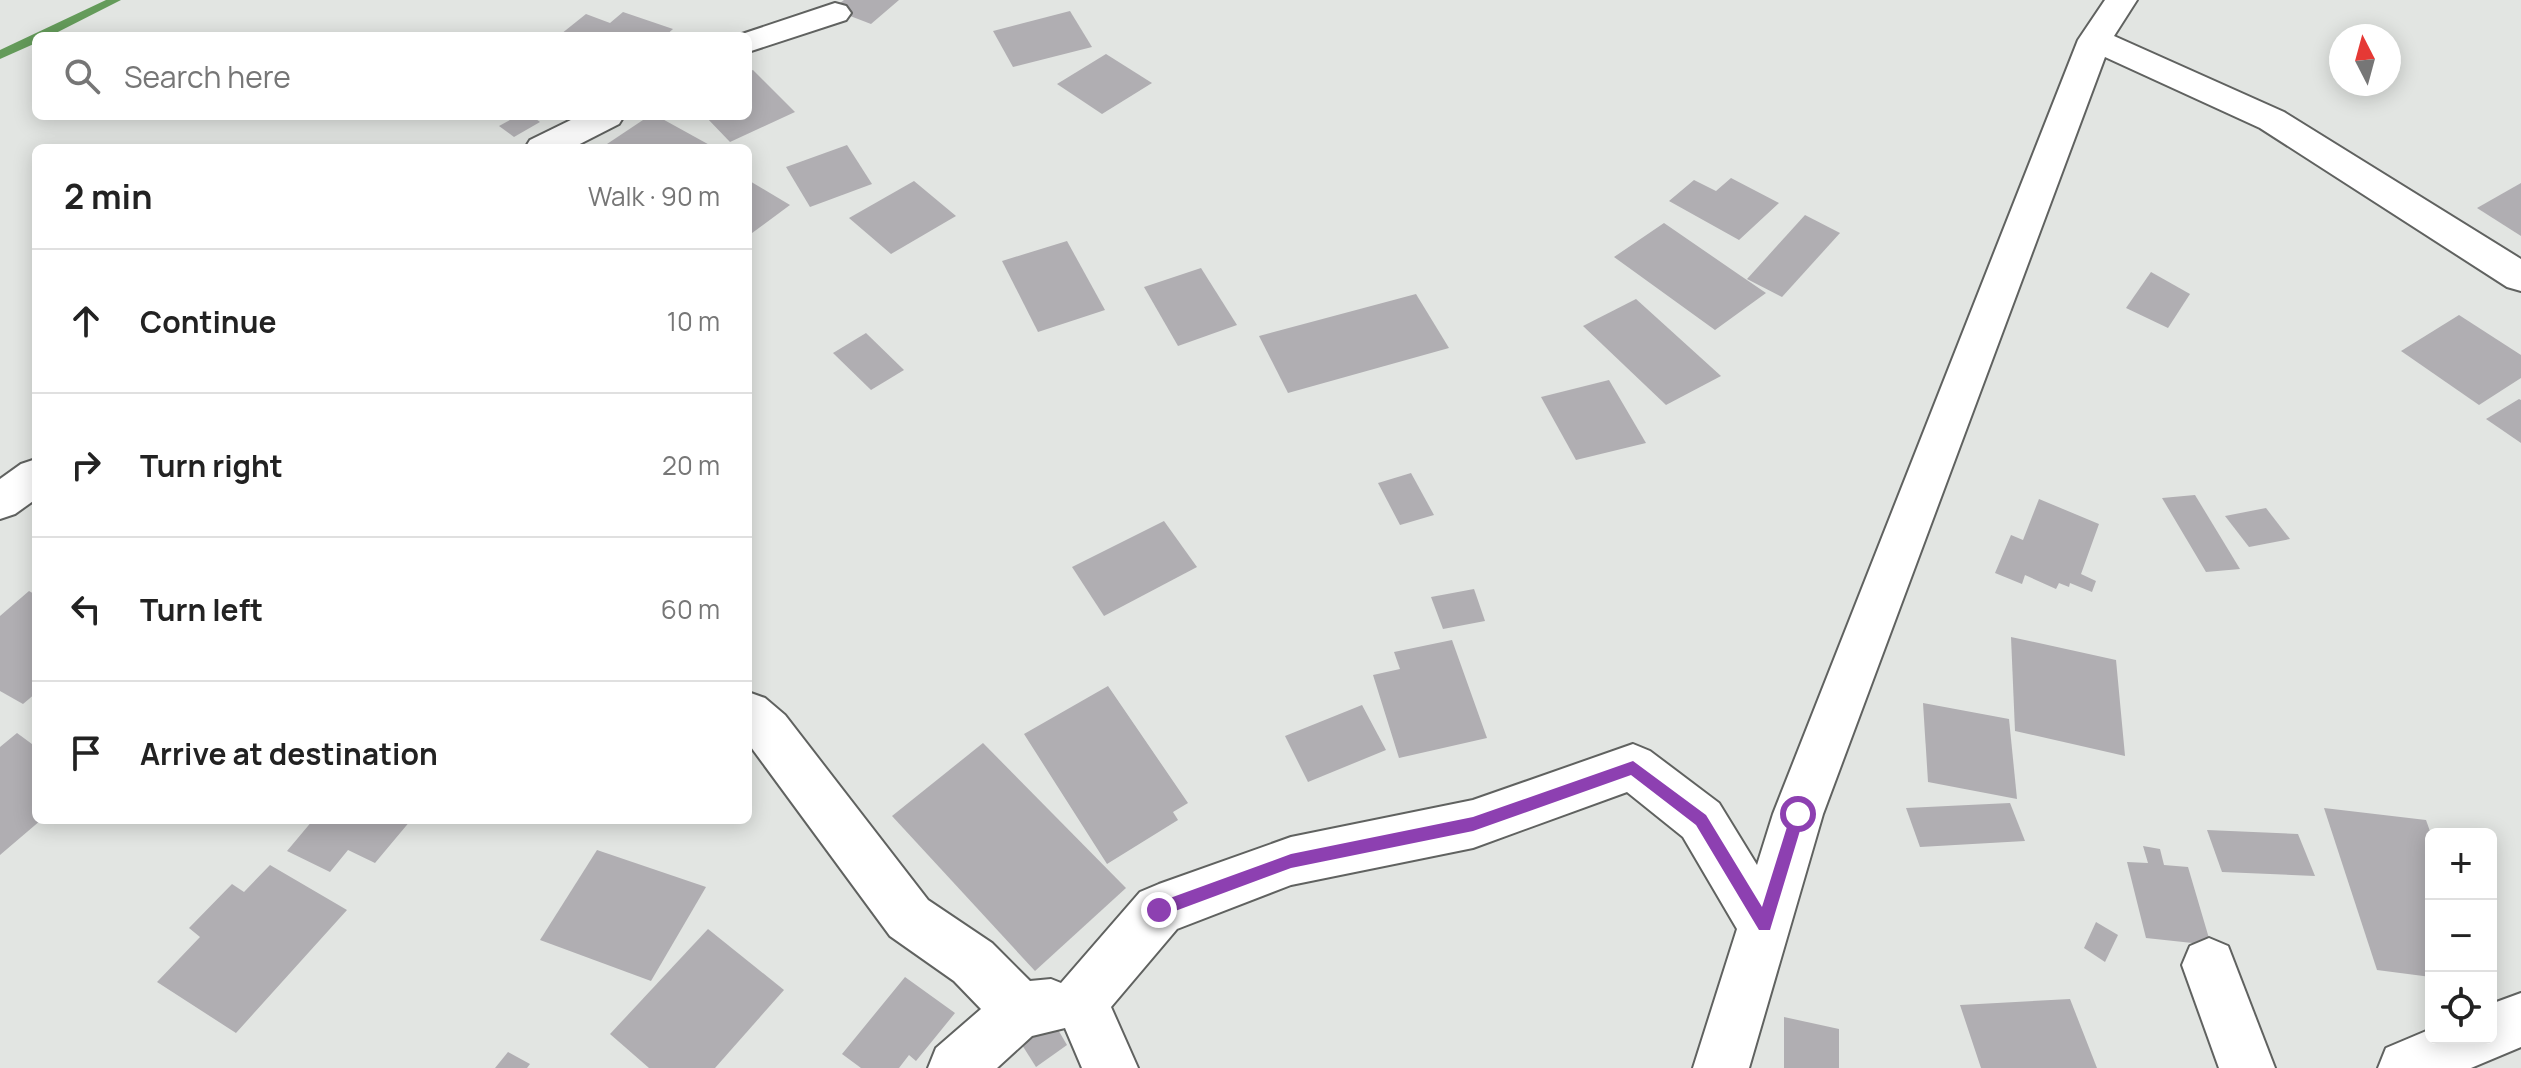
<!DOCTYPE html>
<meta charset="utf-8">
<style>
body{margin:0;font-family:Manrope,sans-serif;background:#f2f2f2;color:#222}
.controls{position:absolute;right:24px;bottom:24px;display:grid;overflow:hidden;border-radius:12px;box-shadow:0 4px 20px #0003}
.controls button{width:72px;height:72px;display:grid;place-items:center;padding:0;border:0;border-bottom:2px solid #e0e0e0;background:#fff;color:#222;font:40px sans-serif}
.compass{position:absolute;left:2329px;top:24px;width:72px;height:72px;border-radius:50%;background:#fff;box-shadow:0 4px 20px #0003;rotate:354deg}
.stop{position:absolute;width:24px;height:24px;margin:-18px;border:6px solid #8d40b1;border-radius:50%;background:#fff}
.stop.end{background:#8d40b1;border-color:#fff;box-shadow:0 2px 8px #0008}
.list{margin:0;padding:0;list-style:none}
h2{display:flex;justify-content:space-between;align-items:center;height:104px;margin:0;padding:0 32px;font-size:34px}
h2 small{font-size:26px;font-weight:400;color:#767676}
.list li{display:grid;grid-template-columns:52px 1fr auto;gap:24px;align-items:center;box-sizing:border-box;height:144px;padding:0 32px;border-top:2px solid #e0e0e0}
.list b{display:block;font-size:30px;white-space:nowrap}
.list em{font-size:26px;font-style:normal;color:#767676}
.icon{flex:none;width:44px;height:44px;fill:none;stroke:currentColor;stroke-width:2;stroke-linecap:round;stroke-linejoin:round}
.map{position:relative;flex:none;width:2521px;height:1068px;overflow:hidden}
.search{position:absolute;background:#fff;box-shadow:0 4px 20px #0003;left:32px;top:32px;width:720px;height:88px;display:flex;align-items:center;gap:20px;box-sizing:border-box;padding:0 28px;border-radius:12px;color:#767676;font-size:30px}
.panel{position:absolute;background:#fff;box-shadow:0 4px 20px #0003;left:32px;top:144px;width:720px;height:680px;border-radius:12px}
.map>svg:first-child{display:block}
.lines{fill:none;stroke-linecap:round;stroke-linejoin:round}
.stream{fill:#649b5a;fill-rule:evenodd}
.building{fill:#b0aeb2}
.street-casing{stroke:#606260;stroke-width:4}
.street{fill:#fff;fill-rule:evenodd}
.route{fill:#8d40b1}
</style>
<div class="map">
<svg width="2521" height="1068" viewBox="0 0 2521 1068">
<rect width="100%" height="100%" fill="#e2e5e2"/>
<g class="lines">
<path class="stream" d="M106 0H121L50 36H36V43L0 59V50Z"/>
</g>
<g class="building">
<path d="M844 0H899L871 24 832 9Z"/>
<path d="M1070 11 1092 47 1013 67 993 31Z"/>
<path d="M623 12 673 29 665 36 561 34 586 14 610 23Z"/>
<path d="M1106 54 1152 83 1102 114 1057 84Z"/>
<path d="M753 70 795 112 730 142 705 116H748V72Z"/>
<path d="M517 116H532L540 122 514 137 499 126Z"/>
<path d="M649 116H657L715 148H601Z"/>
<path d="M847 145 872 184 810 207 786 167Z"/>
<path d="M1731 178 1779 203 1739 240 1669 201 1694 180 1716 191Z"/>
<path d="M748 180 790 205 748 236Z"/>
<path d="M914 181 956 216 891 254 849 218Z"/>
<path d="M2521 183V236L2477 208Z"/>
<path d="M1805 215 1840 233 1782 297 1747 279Z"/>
<path d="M1664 223 1741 276 1766 293 1715 330 1614 257Z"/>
<path d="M1067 241 1105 310 1038 332 1002 261Z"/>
<path d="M1201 268 1237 325 1178 346 1144 287Z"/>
<path d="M2151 272 2190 294 2168 328 2126 308Z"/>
<path d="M1416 294 1449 348 1288 393 1259 336Z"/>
<path d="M1636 299 1721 376 1666 405 1583 326Z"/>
<path d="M2459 315 2521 355V378L2479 405 2401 351Z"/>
<path d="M866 333 904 370 871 390 833 353Z"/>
<path d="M1609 380 1646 443 1576 460 1541 397Z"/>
<path d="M2519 399 2521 400V443L2486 419Z"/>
<path d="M1411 473 1434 515 1400 525 1378 483Z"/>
<path d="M2195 495 2240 569 2206 572 2162 498Z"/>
<path d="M2039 499 2099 524 2081 574 2096 581 2092 592 2070 583 2069 587 2059 583 2056 589 2025 575 2022 584 1995 573 2011 535 2023 540Z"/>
<path d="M2266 508 2290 539 2249 547 2225 516Z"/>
<path d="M1164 521 1197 567 1104 616 1072 567Z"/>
<path d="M1474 589 1485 621 1443 629 1431 597Z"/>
<path d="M29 591 36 595V693L23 704 0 691V616Z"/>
<path d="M2011 637 2116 660 2125 756 2015 731Z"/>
<path d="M1452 640 1487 738 1399 758 1373 675 1400 669 1394 652Z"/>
<path d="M1108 686 1188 803 1173 812 1178 820 1107 864 1024 734Z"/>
<path d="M1923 703 2009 719 2017 799 1928 782Z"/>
<path d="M1362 705 1386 750 1308 782 1285 736Z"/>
<path d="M17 733 36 747V820H41L0 855V747Z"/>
<path d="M983 743 1126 888 1035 971 892 816Z"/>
<path d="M2010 803 2025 841 1920 847 1906 808Z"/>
<path d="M2324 808 2426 820 2431 834V977L2377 970Z"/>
<path d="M313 820H411L375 863 348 850 330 872 287 851Z"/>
<path d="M2207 830 2298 834 2315 876 2222 872Z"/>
<path d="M2143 846 2160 849 2164 865 2188 867 2211 945 2146 938 2127 862 2148 863Z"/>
<path d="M597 850 706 887 651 981 540 940Z"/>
<path d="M270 865 347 910 236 1033 157 982 200 937 189 928 232 884 244 892Z"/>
<path d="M2096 922 2118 935 2105 962 2084 948Z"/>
<path d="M708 929 784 990 715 1068H649L610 1034Z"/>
<path d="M905 977 955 1013 916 1061 909 1055 899 1068H861L842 1054Z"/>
<path d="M2070 999 2097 1068H1981L1960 1005Z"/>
<path d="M1050 1016 1067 1045 1036 1067 1017 1037Z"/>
<path d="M1784 1017 1839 1029V1068H1784Z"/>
<path d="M508 1052 530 1064 527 1068H495Z"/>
</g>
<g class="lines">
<defs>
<g id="street">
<path d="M2105 0H2137L2114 36 2284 112 2521 259V291L2507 287 2260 128 2105 57 1823 814 1749 1068H1693L1737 929 1683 837 1627 792 1473 848 1291 885 1177 929 1111 1007 1138 1068H1082L1065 1028 1032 1036 997 1068H928L936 1048 981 1009 954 981 890 936 748 743V692L765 698 785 715 928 900 992 943 1030 981 1051 979 1061 983 1140 892 1159 884 1291 837 1473 800 1633 744 1650 751 1719 803 1757 865 1773 814 2078 40Z"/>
<path d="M835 3 846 6 851 13 846 20 748 52V36H736Z"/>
<path d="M579 116H624L619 124 572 148H525L530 140Z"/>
<path d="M36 459V499L15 514 0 519V479L21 464Z"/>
<path d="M2209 938 2228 946 2275 1068H2219L2182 965 2190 946Z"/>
<path d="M2521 993V1047L2471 1068H2378L2386 1048 2431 1029V1038H2491V1004Z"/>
</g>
</defs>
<use href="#street" class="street-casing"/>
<use href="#street" class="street"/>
</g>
<path class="route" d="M1633 761 1706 815 1762 907 1791 814 1798 807 1803 809 1805 814 1770 930H1759L1696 825 1631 775 1473 831 1291 868 1159 917 1151 910 1159 902 1291 854 1473 817Z"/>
</svg>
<div class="controls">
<button>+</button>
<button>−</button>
<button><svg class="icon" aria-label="locate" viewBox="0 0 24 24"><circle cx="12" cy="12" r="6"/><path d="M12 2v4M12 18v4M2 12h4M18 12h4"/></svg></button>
</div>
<svg class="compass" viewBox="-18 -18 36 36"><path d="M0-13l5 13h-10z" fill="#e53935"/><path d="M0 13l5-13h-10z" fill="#767676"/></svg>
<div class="stop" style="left:1798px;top:814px"></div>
<div class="stop end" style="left:1159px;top:910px"></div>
<div class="search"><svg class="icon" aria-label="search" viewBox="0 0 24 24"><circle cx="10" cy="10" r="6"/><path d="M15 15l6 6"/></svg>Search here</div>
<section class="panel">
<h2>2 min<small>Walk · 90 m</small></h2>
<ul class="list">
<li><svg class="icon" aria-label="ahead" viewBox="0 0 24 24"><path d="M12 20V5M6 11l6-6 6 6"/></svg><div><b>Continue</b></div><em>10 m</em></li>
<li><svg class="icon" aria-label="right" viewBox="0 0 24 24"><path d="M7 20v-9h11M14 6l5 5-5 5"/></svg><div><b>Turn right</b></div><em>20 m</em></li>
<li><svg class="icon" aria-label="left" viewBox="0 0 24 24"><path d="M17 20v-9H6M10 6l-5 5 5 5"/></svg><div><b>Turn left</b></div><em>60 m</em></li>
<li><svg class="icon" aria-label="arrive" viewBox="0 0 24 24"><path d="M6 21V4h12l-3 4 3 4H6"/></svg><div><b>Arrive at destination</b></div></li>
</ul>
</section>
</div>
